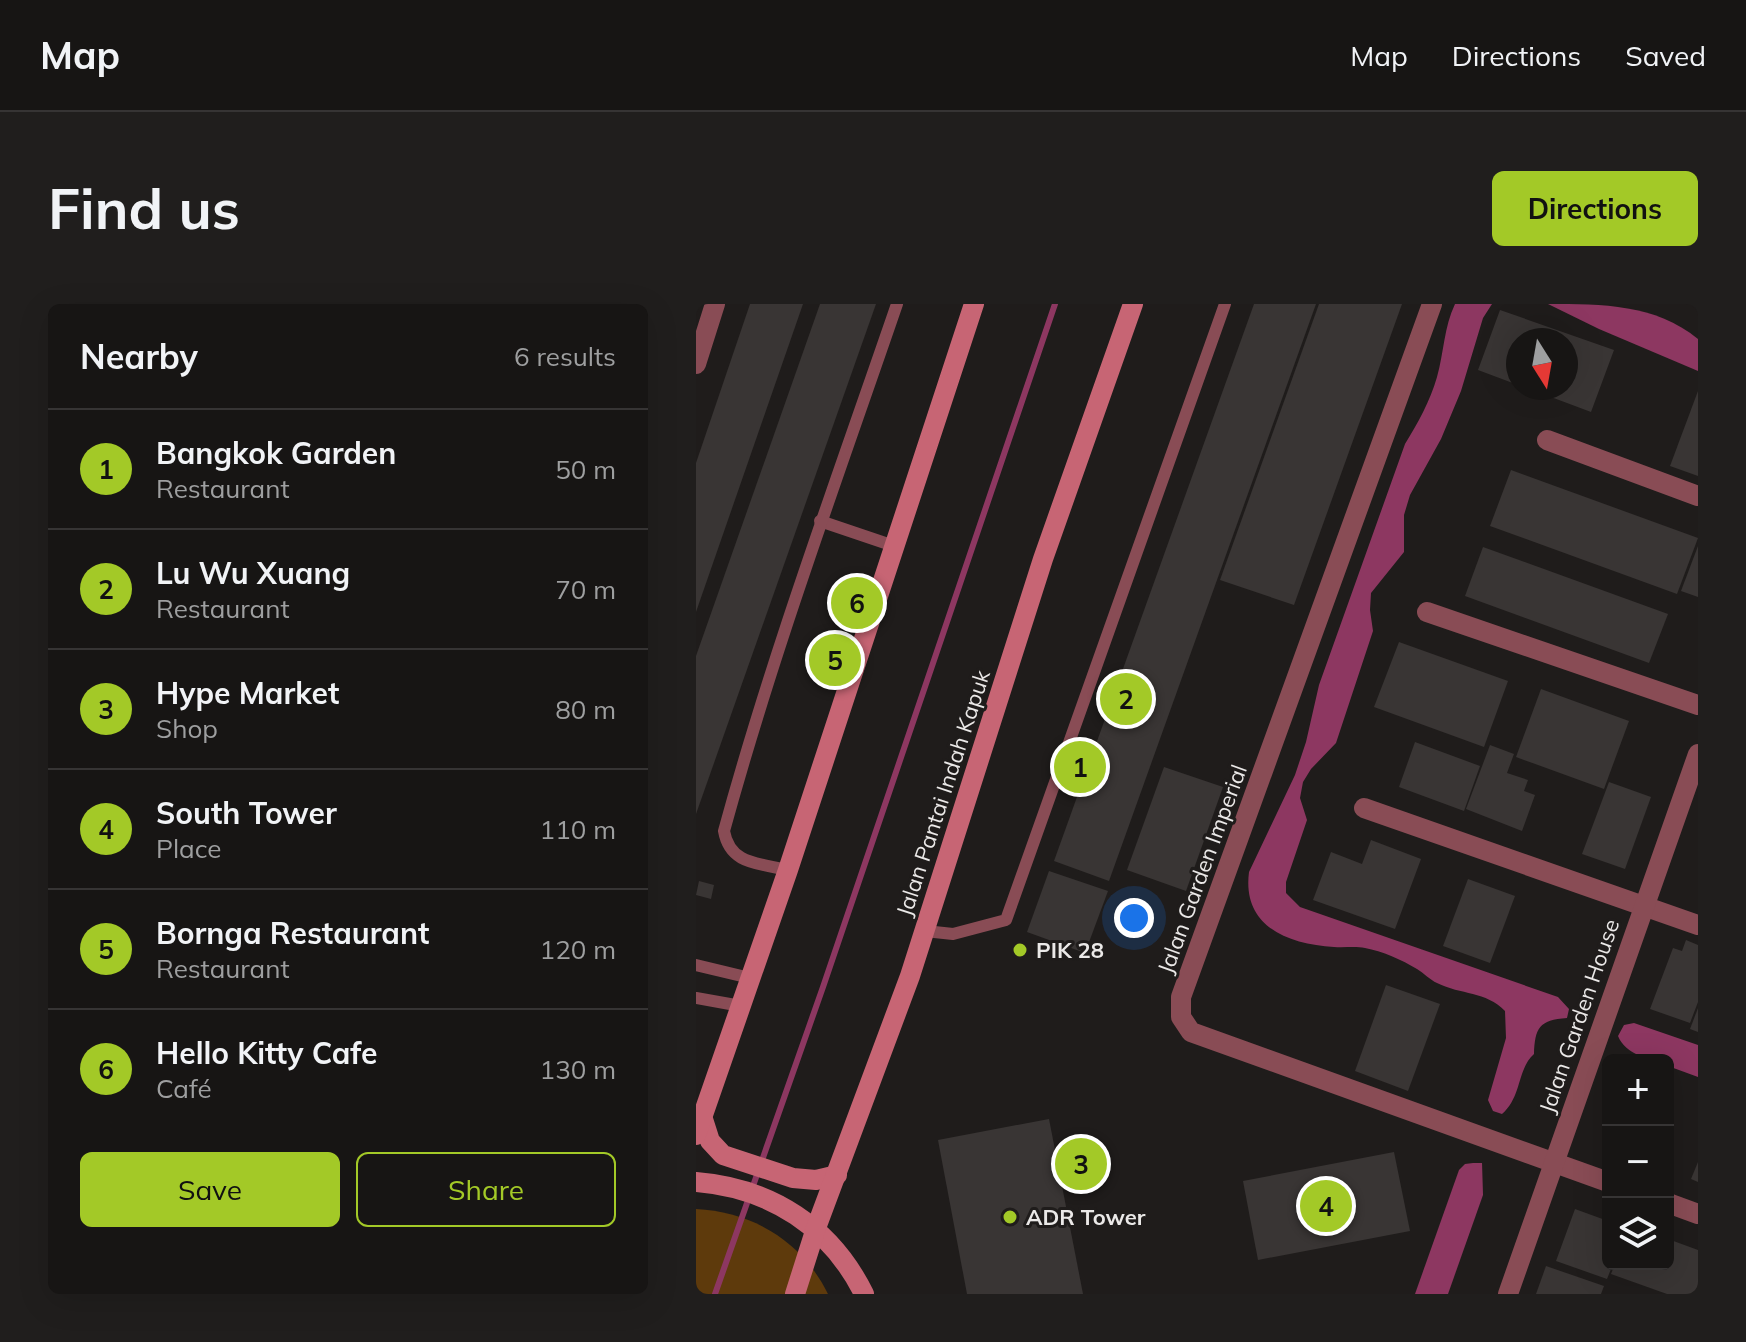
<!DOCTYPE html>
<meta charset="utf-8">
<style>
body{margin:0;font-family:Mulish,sans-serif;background:#201e1d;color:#f1f3f6}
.controls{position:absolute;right:24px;bottom:24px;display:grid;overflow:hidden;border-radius:12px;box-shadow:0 8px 32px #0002}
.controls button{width:72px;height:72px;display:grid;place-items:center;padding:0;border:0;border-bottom:2px solid #363434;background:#171514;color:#f1f3f6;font:40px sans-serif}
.compass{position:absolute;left:810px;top:24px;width:72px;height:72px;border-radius:50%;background:#171514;box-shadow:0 8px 32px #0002;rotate:169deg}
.you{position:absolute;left:438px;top:614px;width:28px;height:28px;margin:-20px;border:6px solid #fff;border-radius:50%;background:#1a73e8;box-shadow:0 0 0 12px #1a73e833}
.badge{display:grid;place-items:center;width:52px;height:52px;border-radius:50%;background:#a3c927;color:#111;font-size:26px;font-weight:700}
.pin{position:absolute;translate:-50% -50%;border:4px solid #fff;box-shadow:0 2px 8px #0006}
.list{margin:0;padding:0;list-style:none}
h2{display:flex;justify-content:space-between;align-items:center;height:104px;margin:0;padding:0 32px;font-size:34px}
h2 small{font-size:26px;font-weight:400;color:#9e9fa0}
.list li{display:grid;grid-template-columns:52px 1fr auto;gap:24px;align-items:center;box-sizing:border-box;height:120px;padding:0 32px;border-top:2px solid #363434}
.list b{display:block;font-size:30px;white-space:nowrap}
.list p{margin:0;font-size:26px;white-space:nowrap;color:#9e9fa0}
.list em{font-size:26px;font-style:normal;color:#9e9fa0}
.actions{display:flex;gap:16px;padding:24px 32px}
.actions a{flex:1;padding:18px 0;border:2px solid #a3c927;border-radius:12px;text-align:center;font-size:28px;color:#a3c927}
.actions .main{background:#a3c927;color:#111}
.icon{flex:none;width:44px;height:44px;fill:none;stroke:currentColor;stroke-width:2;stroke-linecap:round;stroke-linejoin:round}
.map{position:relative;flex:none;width:1002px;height:990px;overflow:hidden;border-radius:12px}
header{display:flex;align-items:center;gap:48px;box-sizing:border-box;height:112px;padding:0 40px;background:#171514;border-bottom:2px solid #363434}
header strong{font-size:38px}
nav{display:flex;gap:44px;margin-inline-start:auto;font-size:28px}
.intro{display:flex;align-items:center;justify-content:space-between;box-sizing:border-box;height:192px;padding:0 48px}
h1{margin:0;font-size:56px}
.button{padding:20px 36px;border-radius:12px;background:#a3c927;color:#111;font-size:28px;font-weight:700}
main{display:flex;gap:48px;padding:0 48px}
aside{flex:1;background:#171514;border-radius:12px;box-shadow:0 8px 32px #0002}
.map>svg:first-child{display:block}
.green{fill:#5e3a0c}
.water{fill:#8d3761}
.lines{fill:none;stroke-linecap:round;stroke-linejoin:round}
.stream{stroke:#8d3761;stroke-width:6}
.building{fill:#393534}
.lane{stroke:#894c55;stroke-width:12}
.street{stroke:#894c55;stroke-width:20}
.secondary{stroke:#c76574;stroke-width:20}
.poi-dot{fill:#a3c927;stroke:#1f1c1b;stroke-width:3}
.labels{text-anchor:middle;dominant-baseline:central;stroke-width:6;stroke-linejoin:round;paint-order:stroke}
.street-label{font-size:22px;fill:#ebe9e8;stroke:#1f1c1b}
.poi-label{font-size:22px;font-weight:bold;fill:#ebe9e8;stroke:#1f1c1b;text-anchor:start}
</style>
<header>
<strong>Map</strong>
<nav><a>Map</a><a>Directions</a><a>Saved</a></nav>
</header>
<div class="intro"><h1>Find us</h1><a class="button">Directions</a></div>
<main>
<aside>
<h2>Nearby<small>6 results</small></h2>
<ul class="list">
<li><span class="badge">1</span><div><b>Bangkok Garden</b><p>Restaurant</p></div><em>50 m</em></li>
<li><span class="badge">2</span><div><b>Lu Wu Xuang</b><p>Restaurant</p></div><em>70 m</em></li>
<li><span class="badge">3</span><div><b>Hype Market</b><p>Shop</p></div><em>80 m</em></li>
<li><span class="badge">4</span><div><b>South Tower</b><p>Place</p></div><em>110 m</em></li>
<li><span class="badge">5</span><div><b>Bornga Restaurant</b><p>Restaurant</p></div><em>120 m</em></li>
<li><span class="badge">6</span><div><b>Hello Kitty Cafe</b><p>Café</p></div><em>130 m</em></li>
</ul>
<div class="actions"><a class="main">Save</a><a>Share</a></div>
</aside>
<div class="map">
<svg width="1002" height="990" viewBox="0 0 1002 990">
<rect width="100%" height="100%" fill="#1f1c1b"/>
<path class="green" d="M0 905C57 908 106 937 132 990H0Z"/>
<g class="water">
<path d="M759 0H796L787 14 765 87 745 135 714 191 708 211V248L675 289 674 306 677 327 640 439 615 465 607 478 604 494 611 516 590 578V589L604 603 862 693 873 705 871 714C843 716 839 724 838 750 821 765 826 793 806 810L797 807 792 796 810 734 809 707C790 687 765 691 741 679 734 676 728 669 721 665 706 656 686 647 669 644 659 642 648 644 638 643 591 640 546 622 553 568L599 471 610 438 623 381 709 140C722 119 734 97 741 73 748 48 748 23 759 0Z"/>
<path d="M852 0C907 0 959 0 1002 35V67L903 25Z"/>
<path d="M938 719 1002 741V773L972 762V756C953 756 930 751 922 732L928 721Z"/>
<path d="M777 859H786L787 891 752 990H719L763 866 769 860Z"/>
</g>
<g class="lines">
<path class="stream" d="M19 990 127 683 359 0"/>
</g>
<g class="building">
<path d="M54 0H107L0 308V159Z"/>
<path d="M124 0H180L0 510V352Z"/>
<path d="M558 0H620L413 577 358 557Z"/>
<path d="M623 0H706L598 301 524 276Z"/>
<path d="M804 6 918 46 895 108 831 84H870V36H822V81L782 66Z"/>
<path d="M1002 87V172L974 162Z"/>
<path d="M815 166 1002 234 981 290 794 222Z"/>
<path d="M1002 242V293L985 287Z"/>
<path d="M787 243 972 310 953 359 769 292Z"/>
<path d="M703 338 812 377 788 443 678 403Z"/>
<path d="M845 385 933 417 908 485 820 453Z"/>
<path d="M719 438 784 462 768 507 703 483Z"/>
<path d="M794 441 818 450 811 469 832 476 828 487 839 491 826 527 770 505Z"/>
<path d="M468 463 527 483 490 587 431 566Z"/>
<path d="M913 478 955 493 929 565 886 550Z"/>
<path d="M675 536 725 555 699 625 617 596 635 548 666 560Z"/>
<path d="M353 567 412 587 389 649 331 628Z"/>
<path d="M772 575 819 592 794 659 747 642Z"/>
<path d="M3 577 18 581 15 595 0 591Z"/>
<path d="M990 636 1002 641V698L994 719 954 705 977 644 986 647Z"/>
<path d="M321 638 331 642 326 655 317 651Z"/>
<path d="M690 681 744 700 712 787 659 767Z"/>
<path d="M1002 704V728L994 725Z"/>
<path d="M353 815 387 990H271L242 836Z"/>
<path d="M698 848 714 927 562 956 547 877Z"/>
<path d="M1002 858V878L995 875Z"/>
<path d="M879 905 912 917V960H917L911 975 860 957Z"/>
<path d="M972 935 1002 946V990H971L915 970 919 960H972Z"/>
<path d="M850 962 908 982 905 990H840Z"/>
</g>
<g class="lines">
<g class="lane">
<path d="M124 217 198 242"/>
<path d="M92 566C63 559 34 561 28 527 77 348 141 175 201 0"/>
<path d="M229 627 257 630 310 616 529 0"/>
<path d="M0 661 54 674"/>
<path d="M0 694 45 702"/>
</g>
<g class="street">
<path d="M736 0 485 693V713L495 728 912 878"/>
<path d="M0 60 19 0"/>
<path d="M851 136 1002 192"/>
<path d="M731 308 1002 401"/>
<path d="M668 504 1002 621"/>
<path d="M972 899 1002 910"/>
<path d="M812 990 1002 450"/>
</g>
<g class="secondary">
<path d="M6 812 14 837 27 851 97 874 120 876 141 871"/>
<path d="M0 831 92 566 278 0"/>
<path d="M0 878C75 884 135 923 168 990"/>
<path d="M99 990 120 924 214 672 347 255 437 0"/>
</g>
</g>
<g class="poi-dot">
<circle cx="324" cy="646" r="8"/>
<circle cx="314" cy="913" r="8"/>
</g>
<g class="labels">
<g class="street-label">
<text transform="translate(247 489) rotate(-72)">Jalan Pantai Indah Kapuk</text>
<text transform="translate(506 565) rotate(-70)">Jalan Garden Imperial</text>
<text transform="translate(883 712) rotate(-71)">Jalan Garden House</text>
</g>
<g class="poi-label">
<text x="340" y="646">PIK 28</text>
<text x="330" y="913">ADR Tower</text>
</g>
</g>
</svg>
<div class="controls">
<button>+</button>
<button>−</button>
<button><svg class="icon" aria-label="layers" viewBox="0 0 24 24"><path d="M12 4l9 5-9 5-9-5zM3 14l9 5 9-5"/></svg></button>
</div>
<svg class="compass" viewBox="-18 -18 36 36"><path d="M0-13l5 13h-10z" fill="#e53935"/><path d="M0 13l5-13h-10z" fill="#9e9fa0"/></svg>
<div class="you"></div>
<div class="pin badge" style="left:384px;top:463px">1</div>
<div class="pin badge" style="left:430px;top:395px">2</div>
<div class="pin badge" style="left:385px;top:860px">3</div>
<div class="pin badge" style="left:630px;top:902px">4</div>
<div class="pin badge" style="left:139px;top:356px">5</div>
<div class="pin badge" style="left:161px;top:299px">6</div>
</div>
</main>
